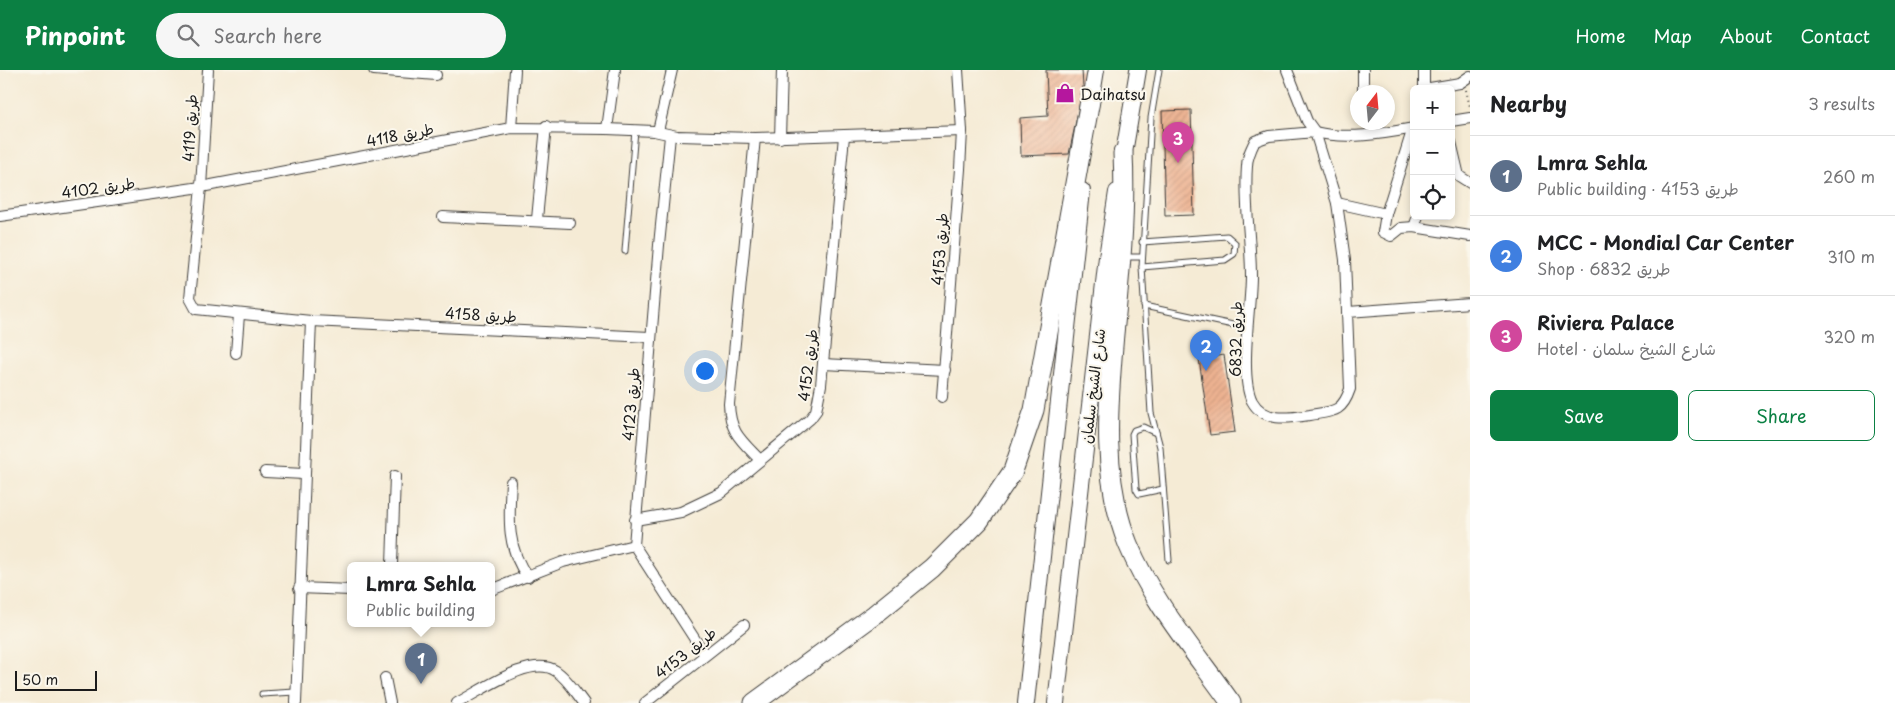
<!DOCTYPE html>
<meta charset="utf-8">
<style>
body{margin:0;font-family:"Playpen Sans","Playpen Sans Arabic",sans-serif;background:#f6f6f6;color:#202124}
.controls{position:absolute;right:15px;top:15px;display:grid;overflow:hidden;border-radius:8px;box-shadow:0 2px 8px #0003}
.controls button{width:45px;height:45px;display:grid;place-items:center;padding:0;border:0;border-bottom:1px solid #e0e0e0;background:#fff;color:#202124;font:25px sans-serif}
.compass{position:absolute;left:1350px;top:15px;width:45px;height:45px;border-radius:50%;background:#fff;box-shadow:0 2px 8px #0003;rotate:16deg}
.scale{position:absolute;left:15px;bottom:12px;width:82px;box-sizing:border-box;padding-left:5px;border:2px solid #1c1c1c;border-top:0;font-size:14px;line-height:18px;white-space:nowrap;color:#1c1c1c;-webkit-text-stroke:4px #fbf7ec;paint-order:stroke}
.you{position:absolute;left:704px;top:300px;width:18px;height:18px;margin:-12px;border:4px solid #fff;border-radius:50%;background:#1a73e8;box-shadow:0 0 0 8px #1a73e833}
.badge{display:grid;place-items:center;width:32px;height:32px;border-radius:50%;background:#0b8043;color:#fff;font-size:16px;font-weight:700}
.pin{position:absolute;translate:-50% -41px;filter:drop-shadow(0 1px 2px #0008)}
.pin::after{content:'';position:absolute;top:26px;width:18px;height:15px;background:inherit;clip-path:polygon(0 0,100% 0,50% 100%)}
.popup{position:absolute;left:347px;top:492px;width:148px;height:65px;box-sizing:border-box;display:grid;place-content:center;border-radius:8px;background:#fff;filter:drop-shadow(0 1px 4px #0005);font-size:16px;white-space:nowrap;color:#757577}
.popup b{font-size:19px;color:#202124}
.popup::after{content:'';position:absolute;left:50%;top:100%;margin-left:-10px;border:10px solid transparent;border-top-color:#fff}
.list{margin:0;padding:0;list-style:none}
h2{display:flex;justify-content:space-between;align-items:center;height:65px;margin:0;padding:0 20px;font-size:21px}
h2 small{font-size:16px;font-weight:400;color:#757577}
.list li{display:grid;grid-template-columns:32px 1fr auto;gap:15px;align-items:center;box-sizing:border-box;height:80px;padding:0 20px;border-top:1px solid #e0e0e0}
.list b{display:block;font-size:19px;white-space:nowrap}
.list p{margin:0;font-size:16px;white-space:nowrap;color:#757577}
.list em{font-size:16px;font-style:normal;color:#757577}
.actions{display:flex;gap:10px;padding:15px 20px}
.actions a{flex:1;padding:11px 0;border:1px solid #0b8043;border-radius:8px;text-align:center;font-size:18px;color:#0b8043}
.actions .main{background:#0b8043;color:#fff}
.icon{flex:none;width:28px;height:28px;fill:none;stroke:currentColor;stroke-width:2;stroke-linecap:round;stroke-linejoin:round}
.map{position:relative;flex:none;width:1470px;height:633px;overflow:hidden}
header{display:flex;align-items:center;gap:30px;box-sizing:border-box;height:70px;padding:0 25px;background:#0b8043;color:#fff}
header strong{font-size:24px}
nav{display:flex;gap:28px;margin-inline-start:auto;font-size:18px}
.search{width:350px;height:45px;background:#f6f6f6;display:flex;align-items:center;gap:12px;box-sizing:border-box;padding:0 18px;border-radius:28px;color:#757577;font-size:19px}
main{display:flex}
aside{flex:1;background:#fff}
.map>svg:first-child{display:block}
.building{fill:url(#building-hatch)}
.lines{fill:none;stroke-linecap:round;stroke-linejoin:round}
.lane-casing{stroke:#3d3b38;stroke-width:7}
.street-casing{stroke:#3d3b38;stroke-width:12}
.primary-casing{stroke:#3d3b38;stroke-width:18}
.highway-casing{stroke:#3d3b38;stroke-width:21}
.path{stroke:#3d3b38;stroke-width:2;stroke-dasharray:1 4;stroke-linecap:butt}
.lane{stroke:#fff;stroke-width:5}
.street{stroke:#fff;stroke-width:10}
.primary{stroke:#fff;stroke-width:16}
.highway{stroke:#fff;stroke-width:19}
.labels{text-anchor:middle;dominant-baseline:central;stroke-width:4;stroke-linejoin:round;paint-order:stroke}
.poi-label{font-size:15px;fill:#1c1c1c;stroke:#fbf7ec;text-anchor:start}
.street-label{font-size:15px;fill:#1c1c1c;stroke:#fbf7ec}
</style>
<header>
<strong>Pinpoint</strong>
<div class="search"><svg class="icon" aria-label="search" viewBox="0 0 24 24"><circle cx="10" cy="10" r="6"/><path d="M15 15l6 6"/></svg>Search here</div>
<nav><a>Home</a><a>Map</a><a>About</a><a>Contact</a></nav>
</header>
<main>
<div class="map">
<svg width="1470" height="633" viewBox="0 0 1470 633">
<defs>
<pattern id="building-hatch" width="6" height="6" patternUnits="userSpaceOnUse" patternTransform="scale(1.25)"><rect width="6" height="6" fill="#edb291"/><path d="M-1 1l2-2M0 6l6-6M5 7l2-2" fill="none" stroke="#cb987c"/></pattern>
</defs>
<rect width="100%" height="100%" fill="#fbf7ec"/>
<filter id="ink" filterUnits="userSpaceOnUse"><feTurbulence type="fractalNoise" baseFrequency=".02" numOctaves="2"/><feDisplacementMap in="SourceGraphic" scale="10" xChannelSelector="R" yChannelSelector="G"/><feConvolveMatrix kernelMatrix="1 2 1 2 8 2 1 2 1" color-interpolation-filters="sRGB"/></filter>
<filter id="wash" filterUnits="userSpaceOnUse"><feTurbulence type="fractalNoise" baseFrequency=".0096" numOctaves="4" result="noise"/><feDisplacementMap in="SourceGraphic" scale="20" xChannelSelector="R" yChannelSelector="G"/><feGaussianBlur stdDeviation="1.12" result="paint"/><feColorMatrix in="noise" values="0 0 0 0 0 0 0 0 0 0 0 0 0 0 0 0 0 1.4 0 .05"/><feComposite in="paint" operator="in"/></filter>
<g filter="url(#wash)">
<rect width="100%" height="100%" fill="#f5ebd5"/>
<g id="blocks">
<g class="building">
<path d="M1046 0H1082L1083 17 1069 84 1021 86 1020 48 1048 46Z"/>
<path d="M1191 40 1194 145 1165 146 1162 41Z"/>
<path d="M1224 285 1235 362 1210 365 1199 289Z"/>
</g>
</g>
</g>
<g filter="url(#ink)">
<use href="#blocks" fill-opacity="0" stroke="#3d3b38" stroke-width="1"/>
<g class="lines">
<defs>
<g id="lane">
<path d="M1159 0 1151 48 1142 197 1151 343 1160 377 1169 490"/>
<path d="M1142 172 1227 166 1235 173 1234 184 1225 190 1142 197"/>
<path d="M625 181 635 60"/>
<path d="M1125 187H1142"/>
<path d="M1144 236 1247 258"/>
<path d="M1156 363 1143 357 1134 360 1132 364 1136 419 1139 424 1163 419"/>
<path d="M262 624 295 622"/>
</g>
<g id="street">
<path d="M208 0 201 117 190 228 196 239 311 251 650 267"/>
<path d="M374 0 436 5"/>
<path d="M1287 0 1307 51 1315 62C1346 70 1382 64 1414 58"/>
<path d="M1424 19 1460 13 1470 6"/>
<path d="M1424 19V0"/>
<path d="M1363 22V0"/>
<path d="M1451 51 1470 48"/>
<path d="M511 58 515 0"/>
<path d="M1413 58 1386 144 1383 162 1391 166 1401 158 1414 157 1470 166"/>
<path d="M607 59 615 0"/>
<path d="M658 61 672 0"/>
<path d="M1315 62 1337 133 1345 190 1350 319C1342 343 1333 341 1310 345 1290 348 1264 353 1252 331 1239 305 1251 237 1251 206 1251 170 1244 133 1247 96 1247 87 1251 79 1255 71L1269 66Z"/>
<path d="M670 66 659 175 634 475 705 585"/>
<path d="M755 68 729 334C730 363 741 370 760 390"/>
<path d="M780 68 782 0"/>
<path d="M1451 72 1459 106 1470 113"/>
<path d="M1337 133 1386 144"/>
<path d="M0 146 201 117 511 58 607 59 654 61 677 66 755 68 962 61"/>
<path d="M443 147 570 153"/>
<path d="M537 149 546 56"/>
<path d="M1414 157 1418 146"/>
<path d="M1348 242 1470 233"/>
<path d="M236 283 239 245"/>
<path d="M823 294 945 300"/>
<path d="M942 327 960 99 962 61 958 0"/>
<path d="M265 402 304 404"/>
<path d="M511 412C509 446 506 479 528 507"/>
<path d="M635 450 681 442 721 423 810 349 816 341 821 315 844 66"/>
<path d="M392 495 395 406"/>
<path d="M299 518 351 520"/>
<path d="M491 520 563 492 634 475"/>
<path d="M385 608 390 633"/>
<path d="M296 633 311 251"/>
<path d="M457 633C481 621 531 584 556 601 567 608 576 623 584 633"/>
<path d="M645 633 744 555"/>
</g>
<g id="primary">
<path d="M1090 37 1096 0"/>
<path d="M1122 95 1138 0"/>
<path d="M1026 633 1082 121"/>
<path d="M1056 633 1107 187 1117 122"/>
</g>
<g id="highway">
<path d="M1123 83C1126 144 1120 204 1114 264 1108 335 1101 406 1128 474 1152 532 1195 582 1231 633"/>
<path d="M754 633 874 545 932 498 979 451 1013 401 1034 340 1091 25"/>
</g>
</defs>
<use href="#lane" class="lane-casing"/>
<use href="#street" class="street-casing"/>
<use href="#primary" class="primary-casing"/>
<use href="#highway" class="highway-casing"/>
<path class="path" d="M1466 20 1470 37"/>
<use href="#lane" class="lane"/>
<use href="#street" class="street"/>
<use href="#primary" class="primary"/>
<use href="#highway" class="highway"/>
</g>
</g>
<defs>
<symbol id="shop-bare" viewBox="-9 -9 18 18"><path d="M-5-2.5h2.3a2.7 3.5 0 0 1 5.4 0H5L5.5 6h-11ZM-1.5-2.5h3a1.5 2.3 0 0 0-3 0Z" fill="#b5179e" stroke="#fbf7ec" stroke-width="2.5" paint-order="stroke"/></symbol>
</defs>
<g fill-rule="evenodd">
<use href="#shop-bare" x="1051" y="9" width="28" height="28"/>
</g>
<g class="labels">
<g class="poi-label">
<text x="1080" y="23">Daihatsu</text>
</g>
<g class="street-label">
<text transform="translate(189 58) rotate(-87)">طريق 4119</text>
<text transform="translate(400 64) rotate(-11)">طريق 4118</text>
<text transform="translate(98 117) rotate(-8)">طريق 4102</text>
<text transform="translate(939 179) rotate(-86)">طريق 4153</text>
<text transform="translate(481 244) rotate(3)">طريق 4158</text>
<text transform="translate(1235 269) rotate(-89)">طريق 6832</text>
<text transform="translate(807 295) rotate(-83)">طريق 4152</text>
<text transform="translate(1092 316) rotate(-83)">شارع الشيخ سلمان</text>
<text transform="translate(630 334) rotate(-85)">طريق 4123</text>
<text transform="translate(685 582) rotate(-38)">طريق 4153</text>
</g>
</g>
</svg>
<div class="controls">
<button>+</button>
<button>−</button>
<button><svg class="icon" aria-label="locate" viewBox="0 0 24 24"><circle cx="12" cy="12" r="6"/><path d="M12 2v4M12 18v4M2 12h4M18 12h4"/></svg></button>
</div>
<svg class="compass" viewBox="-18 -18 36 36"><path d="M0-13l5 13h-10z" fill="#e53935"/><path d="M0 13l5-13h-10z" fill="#757577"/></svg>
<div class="scale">50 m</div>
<div class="you"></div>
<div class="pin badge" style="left:421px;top:614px;background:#5c6f8a">1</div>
<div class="popup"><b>Lmra Sehla</b>Public building</div>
<div class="pin badge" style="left:1206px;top:301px;background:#3f7fe0">2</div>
<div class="pin badge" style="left:1178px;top:93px;background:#d1479c">3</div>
</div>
<aside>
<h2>Nearby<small>3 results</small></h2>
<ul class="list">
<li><span class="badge" style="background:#5c6f8a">1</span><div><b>Lmra Sehla</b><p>Public building · طريق 4153</p></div><em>260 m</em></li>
<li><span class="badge" style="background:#3f7fe0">2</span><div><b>MCC - Mondial Car Center</b><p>Shop · طريق 6832</p></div><em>310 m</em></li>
<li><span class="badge" style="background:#d1479c">3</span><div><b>Riviera Palace</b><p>Hotel · شارع الشيخ سلمان</p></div><em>320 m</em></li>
</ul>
<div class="actions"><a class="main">Save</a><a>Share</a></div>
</aside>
</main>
